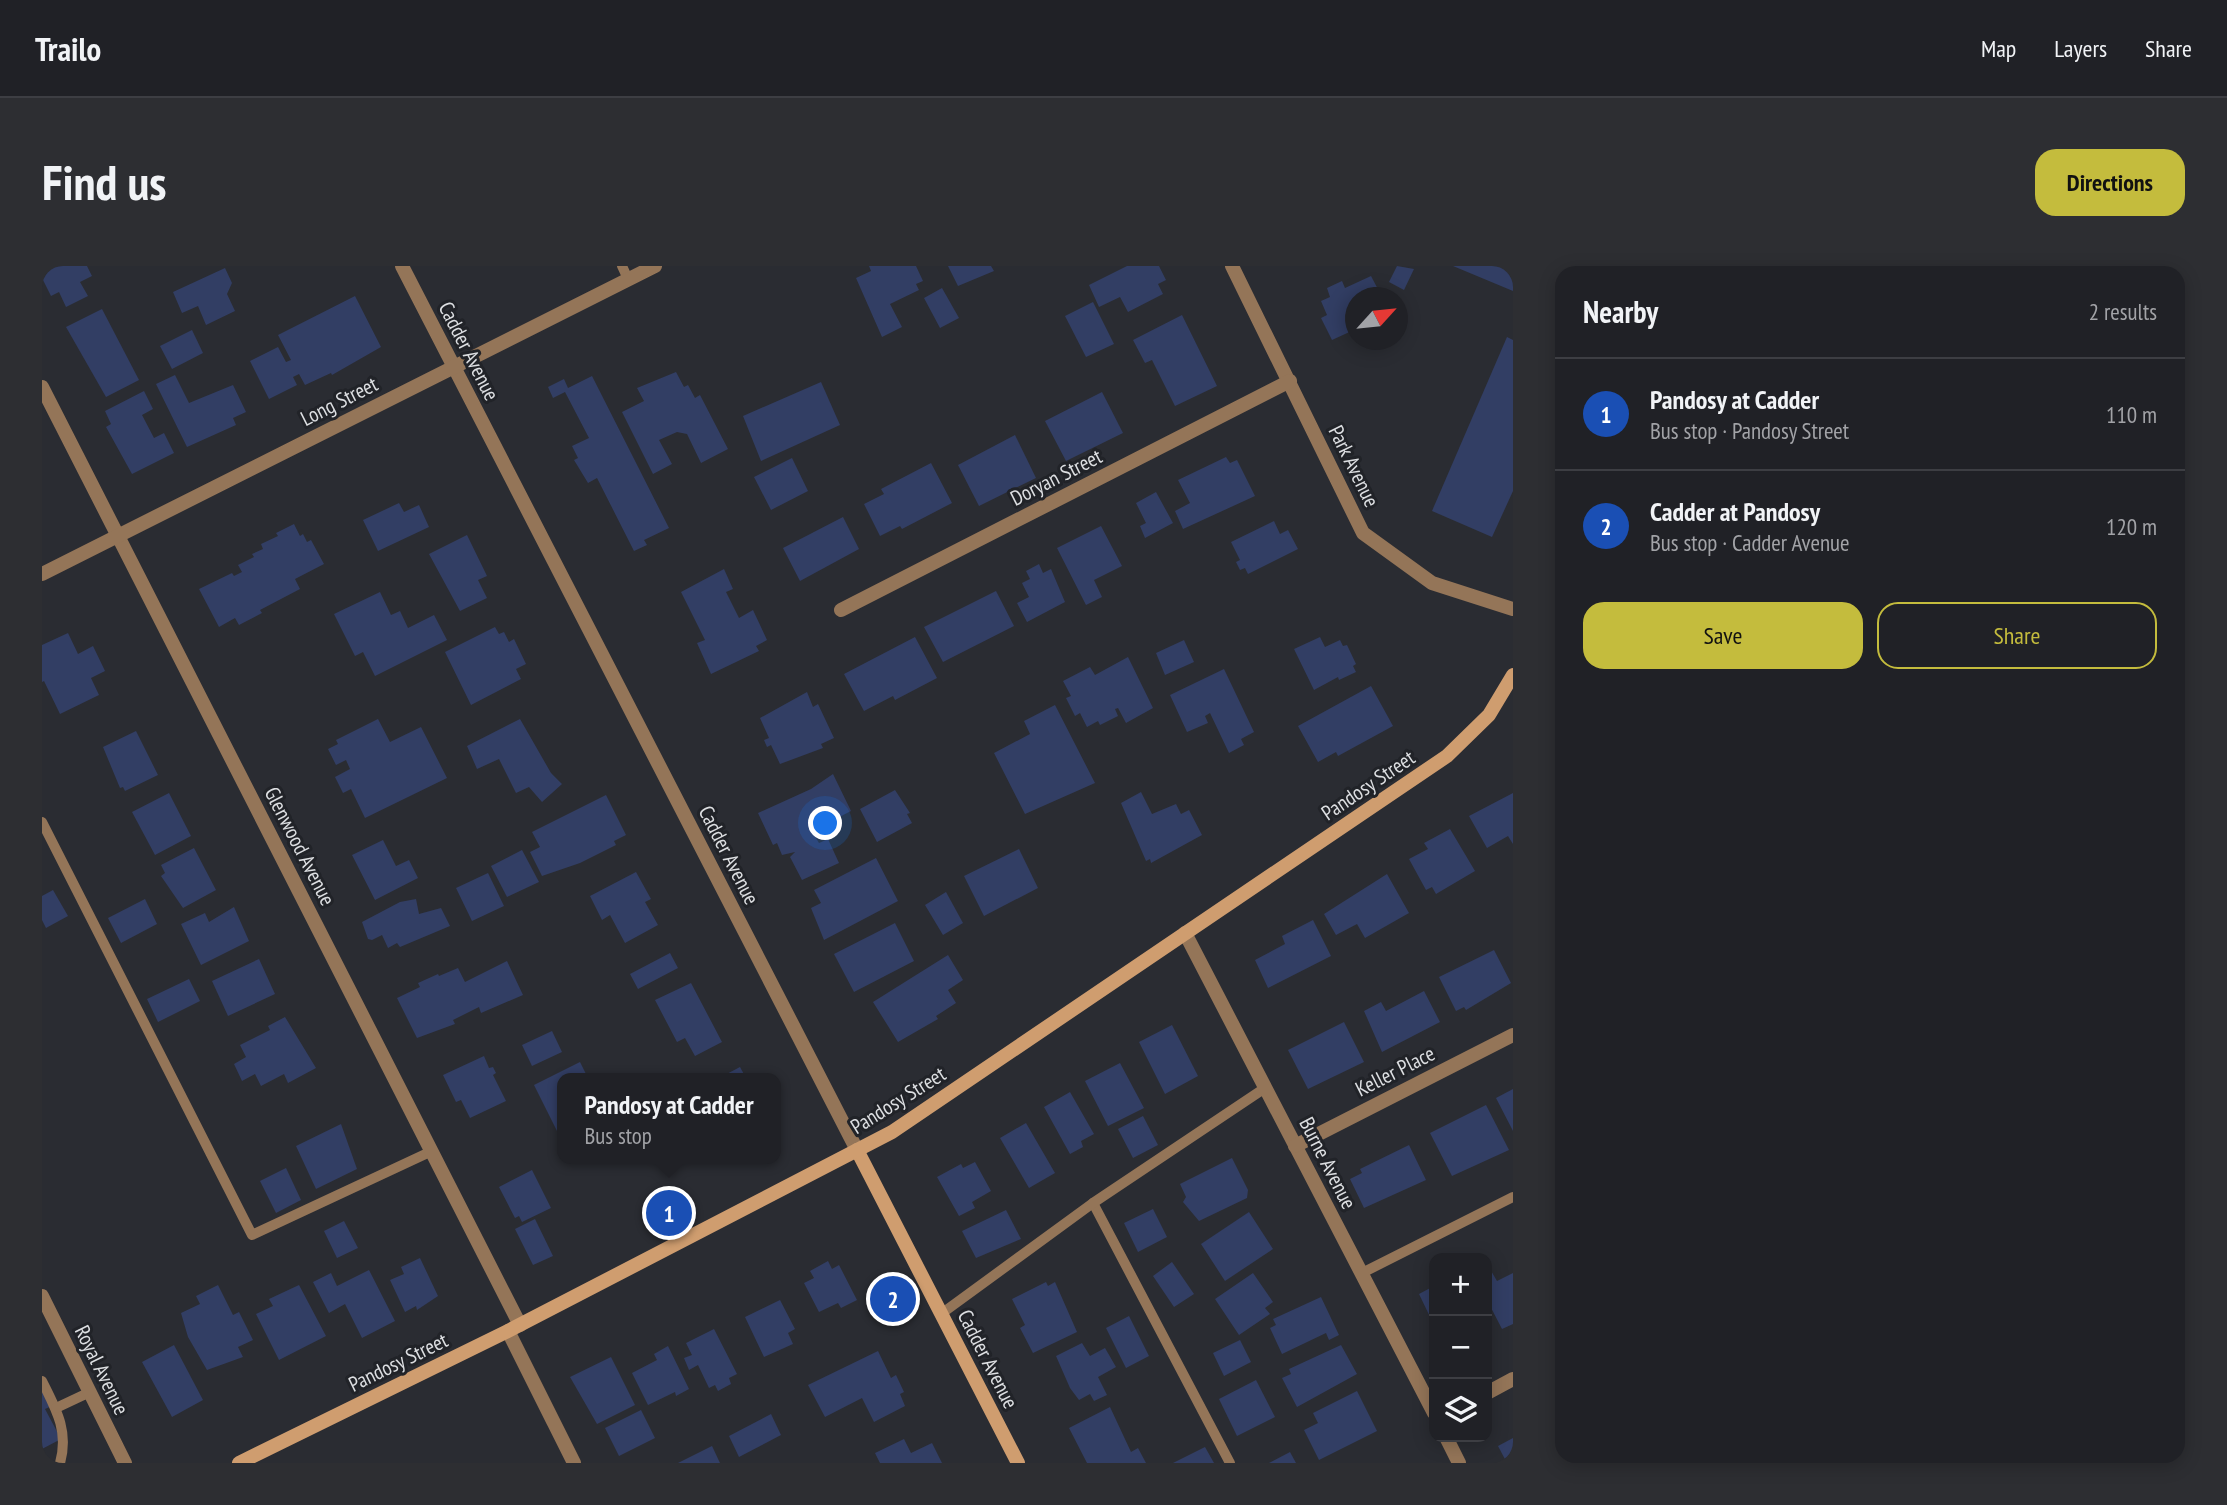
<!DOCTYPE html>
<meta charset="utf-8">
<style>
body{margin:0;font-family:"PT Sans Narrow",sans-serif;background:#2d2e32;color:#f1f3f6}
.controls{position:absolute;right:21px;bottom:21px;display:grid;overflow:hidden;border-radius:14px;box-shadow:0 4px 18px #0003}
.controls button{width:63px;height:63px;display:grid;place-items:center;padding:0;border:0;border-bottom:2px solid #3d3e43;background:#202126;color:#f1f3f6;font:35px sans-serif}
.compass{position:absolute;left:1303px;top:21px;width:63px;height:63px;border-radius:50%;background:#202126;box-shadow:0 4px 18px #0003;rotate:63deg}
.you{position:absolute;left:784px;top:558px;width:24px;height:24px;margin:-18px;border:5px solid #fff;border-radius:50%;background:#1a73e8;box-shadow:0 0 0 10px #1a73e833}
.badge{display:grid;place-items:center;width:46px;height:46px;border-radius:50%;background:#c4bc3d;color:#fff;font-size:23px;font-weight:700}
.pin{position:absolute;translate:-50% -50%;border:4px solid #fff;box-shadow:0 2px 7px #0006}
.popup{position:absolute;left:515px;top:807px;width:224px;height:91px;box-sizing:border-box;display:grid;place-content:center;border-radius:14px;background:#202126;filter:drop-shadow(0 2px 5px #0005);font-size:23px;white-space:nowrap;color:#a2a3a7}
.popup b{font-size:26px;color:#f1f3f6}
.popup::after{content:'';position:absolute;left:50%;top:100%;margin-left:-14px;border:14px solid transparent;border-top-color:#202126}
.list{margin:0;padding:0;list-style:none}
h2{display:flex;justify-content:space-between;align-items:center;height:91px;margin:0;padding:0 28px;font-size:30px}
h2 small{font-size:23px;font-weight:400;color:#a2a3a7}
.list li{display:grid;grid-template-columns:46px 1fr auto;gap:21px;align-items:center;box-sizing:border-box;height:112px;padding:0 28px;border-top:2px solid #3d3e43}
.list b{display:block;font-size:26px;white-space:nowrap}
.list p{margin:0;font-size:23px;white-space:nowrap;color:#a2a3a7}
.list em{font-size:23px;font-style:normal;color:#a2a3a7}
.actions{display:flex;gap:14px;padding:21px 28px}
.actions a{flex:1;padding:16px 0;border:2px solid #c4bc3d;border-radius:21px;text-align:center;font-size:24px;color:#c4bc3d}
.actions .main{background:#c4bc3d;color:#111}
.icon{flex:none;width:38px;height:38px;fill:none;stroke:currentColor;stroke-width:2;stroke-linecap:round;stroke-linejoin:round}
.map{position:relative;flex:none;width:1471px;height:1197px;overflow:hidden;border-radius:21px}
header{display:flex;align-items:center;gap:42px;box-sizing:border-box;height:98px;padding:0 35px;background:#202126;border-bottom:2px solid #3d3e43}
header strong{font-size:33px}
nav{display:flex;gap:38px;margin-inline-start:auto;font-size:24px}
.intro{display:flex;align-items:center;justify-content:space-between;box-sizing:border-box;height:168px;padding:0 42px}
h1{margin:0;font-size:49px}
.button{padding:18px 32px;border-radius:21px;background:#c4bc3d;color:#111;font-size:24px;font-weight:700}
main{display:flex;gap:42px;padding:0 42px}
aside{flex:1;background:#202126;border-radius:21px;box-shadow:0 4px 18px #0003}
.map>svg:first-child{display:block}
.building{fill:#323e64}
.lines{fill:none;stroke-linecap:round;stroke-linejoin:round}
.lane{stroke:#947558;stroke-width:10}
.street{stroke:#947558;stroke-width:14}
.secondary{stroke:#cf9d6f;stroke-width:14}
.labels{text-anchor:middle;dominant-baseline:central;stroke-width:6;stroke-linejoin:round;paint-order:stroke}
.street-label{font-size:21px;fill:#dcdee1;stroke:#212328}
</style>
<header>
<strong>Trailo</strong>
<nav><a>Map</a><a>Layers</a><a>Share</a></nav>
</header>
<div class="intro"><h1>Find us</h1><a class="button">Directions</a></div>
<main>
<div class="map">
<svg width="1471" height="1197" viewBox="0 0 1471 1197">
<rect width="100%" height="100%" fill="#2a2c32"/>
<g class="building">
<path d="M0 0H45L50 10 38 16 46 30 24 41 17 26 9 30 0 12Z"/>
<path d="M827 0H874L881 15 874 18 877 24 848 38 860 61 840 71 814 12 829 5Z"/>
<path d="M906 0H949L952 5 916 20Z"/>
<path d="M1085 0H1117L1124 14 1116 18 1121 28 1086 46 1078 31 1057 41 1047 19Z"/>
<path d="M1355 0 1372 3 1362 24 1347 16Z"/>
<path d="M1411 0H1471V25Z"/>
<path d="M183 2 190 17 185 28 193 45 164 59 156 40 140 47 131 26Z"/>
<path d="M1329 10 1338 27 1336 32H1314V63L1290 74 1279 52 1285 49 1279 35 1288 31 1285 22 1300 15 1303 22Z"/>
<path d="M900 22 917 52 898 62 882 32Z"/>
<path d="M313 30 339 81 290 109 289 107 263 119 257 108 251 111 255 119 227 133 208 95 236 81 244 96 249 94 236 69Z"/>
<path d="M1051 36 1072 78 1044 91 1023 50Z"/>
<path d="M60 43 97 114 64 131 24 61Z"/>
<path d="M1140 49 1175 120 1133 140 1110 94 1103 97 1091 74Z"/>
<path d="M150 64 161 87 130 103 118 80Z"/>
<path d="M1465 71 1471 74V225L1450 271 1390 245Z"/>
<path d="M634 106 642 121 646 119 653 132 658 129 686 183 659 197 645 168 635 166 617 174 630 198 611 208 580 146 602 135 595 122Z"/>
<path d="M133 109 147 137 191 119 204 146 191 152 194 159 145 181 114 118Z"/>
<path d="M550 110 627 262 602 274 605 279 592 285 555 212 546 217 532 194 536 192 530 180 547 172 523 126 511 132 506 121 522 113 526 122Z"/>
<path d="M779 116 798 159 719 195 701 150Z"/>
<path d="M102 125 111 143 100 149 112 172 122 167 132 187 90 208 64 161 69 158 63 145Z"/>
<path d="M1060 126 1081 167 1024 195 1003 155Z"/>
<path d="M973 169 994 212 937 240 916 199Z"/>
<path d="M1184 191 1188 197 1195 194 1213 230 1141 263 1133 245 1148 237 1136 214Z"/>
<path d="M750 192 766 225 729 244 712 211Z"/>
<path d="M889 197 910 237 860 263 858 260 838 270 822 238 842 228 839 223Z"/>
<path d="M1114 226 1131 257 1103 272 1098 260 1104 257 1094 237Z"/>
<path d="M357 237 362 246 377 239 387 261 336 285 321 254Z"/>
<path d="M801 251 817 283 758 315 741 282Z"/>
<path d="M1232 255 1238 268 1246 264 1256 283 1206 308 1203 302 1198 304 1194 296 1198 294 1189 276Z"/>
<path d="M252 258 258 270 261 268 265 276 269 274 282 298 253 313 258 323 218 344 220 347 197 359 193 352 177 361 157 323 190 307 192 310 200 306 196 299 212 291 210 288 221 283 219 278 236 270 234 267Z"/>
<path d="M1059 260 1080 300 1052 314 1060 331 1044 339 1015 282Z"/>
<path d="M425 269 445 310 436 314 445 332 418 345 387 288Z"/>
<path d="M997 298 1001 307 1009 303 1023 336 985 356 975 337 987 331 980 317 988 313 984 305Z"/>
<path d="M682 303 691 323 684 326 697 352 711 344 725 374 714 380 717 385 669 408 655 377 663 374 639 326Z"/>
<path d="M954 325 972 360 901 396 882 361Z"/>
<path d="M338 326 349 349 358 345 366 362 392 349 405 374 333 410 321 386 313 390 292 348Z"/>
<path d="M453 361 457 368 462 366 467 376 472 373 484 398 474 403 479 413 429 439 403 386Z"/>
<path d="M26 367 36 388 51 380 63 405 49 412 57 429 18 448 2 415 0 416V379Z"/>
<path d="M873 371 895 412 853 434 851 430 822 445 802 408Z"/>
<path d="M1278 371 1283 381 1298 374 1301 380 1305 379 1314 398 1311 400 1314 406 1297 414 1296 411 1272 424 1252 383Z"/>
<path d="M1142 374 1152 396 1123 409 1114 387Z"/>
<path d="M1086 391 1111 442 1084 457 1076 442 1073 443 1076 450 1058 459 1056 455 1045 461 1038 447 1033 450 1024 432 1029 430 1021 415 1048 401 1053 409Z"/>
<path d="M1182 403 1212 466 1199 473 1202 479 1187 487 1168 447 1163 450 1166 457 1145 466 1128 429Z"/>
<path d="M1329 420 1351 460 1296 490 1294 486 1276 496 1256 460Z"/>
<path d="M765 426 771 441 776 438 792 472 779 478 781 482 738 498 729 479 725 481 722 474 727 472 718 452Z"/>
<path d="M1013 439 1053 517 983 548 952 487 988 468 982 455Z"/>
<path d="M336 453 348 476 379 461 405 512 323 552 309 523 301 527 293 511 308 503 304 494 294 499 286 483 296 478 294 474Z"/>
<path d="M478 453 509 507 520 518 500 536 487 521 474 527 457 493 435 503 425 480Z"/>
<path d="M94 465 116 509 83 525 81 521 78 522 61 481Z"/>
<path d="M791 508 809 545 770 565 777 577 786 573 797 597 760 614 748 591 753 586 740 589 735 577 731 579 716 547 769 523Z"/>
<path d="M853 524 868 547 865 548 870 557 835 576 818 543Z"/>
<path d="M1099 526 1110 548 1134 538 1139 548 1147 544 1160 569 1109 597 1108 593 1104 595 1079 537Z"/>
<path d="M127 527 149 570 113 589 90 546Z"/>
<path d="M1471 527V578L1466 570 1445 582 1427 550Z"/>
<path d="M564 529 584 569 572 575 574 579 538 597 500 610 488 586 498 581 490 566Z"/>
<path d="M1408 563 1433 605 1394 628 1390 621 1384 624 1367 593 1386 583 1382 577Z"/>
<path d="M341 574 354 600 367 594 376 612 333 634 310 589Z"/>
<path d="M152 582 174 624 141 642 119 610 123 607 119 599Z"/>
<path d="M977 583 996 622 942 650 922 610Z"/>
<path d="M480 584 497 616 465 631 449 600Z"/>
<path d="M834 592 856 635 782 674 769 642 779 637 772 624Z"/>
<path d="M594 606 609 633 603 636 616 659 583 677 568 649 560 654 548 630Z"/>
<path d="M446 607 462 640 430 655 414 622Z"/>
<path d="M1345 608 1367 647 1323 672 1315 658 1294 669 1282 648Z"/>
<path d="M11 624 26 650 4 662 0 654V630Z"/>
<path d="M904 626 921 657 901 669 883 639Z"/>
<path d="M103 633 115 658 79 677 66 652Z"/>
<path d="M374 633 377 648 399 642 408 660 358 681 355 677 346 682 340 669 330 674 326 673 320 656 358 636Z"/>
<path d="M192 641 207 675 159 699 139 658 163 647 167 656Z"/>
<path d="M1271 654 1289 690 1226 722 1213 694 1243 678 1240 670Z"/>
<path d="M853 657 872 695 812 726 792 688Z"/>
<path d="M1452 684 1469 717 1424 744 1422 741 1414 745 1397 711Z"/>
<path d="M628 687 636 702 596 723 588 708Z"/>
<path d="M906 689 921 714 906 724 914 737 894 750 896 753 856 776 831 736Z"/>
<path d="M217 693 233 728 186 750 170 715Z"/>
<path d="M465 695 481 729 439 747 437 741 411 754 413 758 375 772 355 732 378 721 376 717 396 708 397 710 416 702 423 716Z"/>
<path d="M147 713 158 735 116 756 105 733Z"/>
<path d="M649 717 680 776 653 790 643 772 635 776 613 734Z"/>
<path d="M1382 725 1398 756 1340 786 1322 745 1339 736 1344 745Z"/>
<path d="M243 751 274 802 246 817 242 808 219 820 213 808 200 815 192 798 204 791 198 779 228 764 226 760Z"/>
<path d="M1302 756 1322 796 1266 823 1246 784Z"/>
<path d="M1130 759 1156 810 1123 828 1097 776Z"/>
<path d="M510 765 520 786 490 800 480 779Z"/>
<path d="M442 790 447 802 451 801 454 807 451 809 464 835 428 852 419 834 414 836 401 809Z"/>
<path d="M538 796 546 812H520V875L492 819Z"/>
<path d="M1078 797 1102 842 1066 860 1043 815Z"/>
<path d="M698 801 704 812H677Z"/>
<path d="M1471 823V865L1454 832Z"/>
<path d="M1028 826 1052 868 1039 875 1041 881 1028 888 1002 841Z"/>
<path d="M1444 839 1467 884 1410 910 1388 867Z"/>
<path d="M1101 850 1116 879 1091 892 1076 863Z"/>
<path d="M984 857 1013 907 987 922 958 872Z"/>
<path d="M299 858 315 903 274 923 254 880Z"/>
<path d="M1367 879 1384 914 1322 942 1308 913 1320 907 1318 903Z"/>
<path d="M1190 892 1206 924 1205 932 1157 955 1141 936 1144 931 1138 918Z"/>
<path d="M933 896 949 925 930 936 933 942 917 950 895 911 919 898 921 902Z"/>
<path d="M244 902 259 934 234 947 218 915Z"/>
<path d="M490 904 509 942 480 956 477 950 473 952 457 921Z"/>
<path d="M1111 943 1125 971 1096 986 1082 957Z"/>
<path d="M964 944 979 973 934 992 920 965Z"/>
<path d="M1207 946 1231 983 1183 1015 1159 978Z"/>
<path d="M493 953 511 990 491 999 473 963Z"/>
<path d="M302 955 316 982 295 992 282 965Z"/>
<path d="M378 992 396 1030 375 1044 374 1040 363 1046 348 1014 362 1008 359 1001Z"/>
<path d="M786 995 790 1003 797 999 815 1034 799 1042 796 1037 777 1046 762 1017 772 1012 768 1005Z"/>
<path d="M1130 996 1152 1028 1132 1041 1111 1010Z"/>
<path d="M1448 1003 1455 1015 1471 1007V1058L1460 1063 1445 1034V1004Z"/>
<path d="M327 1004 353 1055 320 1072 303 1038 287 1047 271 1016 289 1007 295 1020Z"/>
<path d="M1211 1007 1231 1036 1223 1042 1228 1048 1197 1069 1173 1033Z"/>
<path d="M1004 1016 1006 1020 1013 1016 1035 1066 991 1087 978 1062 983 1059 970 1033Z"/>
<path d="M176 1019 191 1049 197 1046 211 1074 196 1081 201 1091 165 1104 146 1071 139 1047 158 1038 154 1030Z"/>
<path d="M257 1019 284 1070 237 1094 214 1048 231 1040 227 1033Z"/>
<path d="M1392 1020V1059L1377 1028Z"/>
<path d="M1279 1031 1297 1069 1287 1074 1284 1067 1240 1088 1228 1062 1234 1059 1231 1053Z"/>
<path d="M738 1034 753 1063 746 1067 751 1078 722 1091 703 1051Z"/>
<path d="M1087 1050 1107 1090 1084 1102 1064 1062Z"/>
<path d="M672 1063 695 1108 687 1112 689 1118 676 1125 673 1119 667 1122 656 1099 647 1104 642 1092 650 1089 644 1077Z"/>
<path d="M1198 1074 1209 1096 1182 1110 1171 1087Z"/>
<path d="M1040 1077 1048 1090 1063 1082 1074 1101 1056 1111 1065 1129 1052 1135 1048 1128 1037 1134 1028 1122 1014 1090Z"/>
<path d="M132 1079 161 1134 130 1151 100 1096Z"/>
<path d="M1299 1079 1315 1108 1255 1141 1240 1112 1249 1108 1247 1103Z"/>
<path d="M626 1080 647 1123 634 1130 633 1126 606 1139 590 1107 615 1094 612 1088Z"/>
<path d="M836 1085 849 1112 854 1109 862 1126 858 1128 863 1140 832 1156 820 1132 783 1151 766 1119Z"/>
<path d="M569 1091 593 1139 555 1158 528 1111Z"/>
<path d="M1214 1114 1233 1151 1195 1170 1177 1133Z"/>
<path d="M0 1120 10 1140 3 1143 19 1173 0 1183Z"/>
<path d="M1315 1125 1335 1165 1277 1194 1262 1164 1276 1157 1271 1147Z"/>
<path d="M1068 1141 1089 1186 1096 1182 1104 1197H1045L1027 1162Z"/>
<path d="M599 1144 613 1172 577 1190 563 1162Z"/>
<path d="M729 1148 739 1169 697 1191 687 1170Z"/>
<path d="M1471 1172V1197H1465L1456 1180Z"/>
<path d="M862 1173 869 1187 890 1177 900 1197H838L833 1187Z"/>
<path d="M670 1180 678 1197H636Z"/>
<path d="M1163 1181 1172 1197H1131Z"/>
<path d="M1248 1186 1254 1197H1227Z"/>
</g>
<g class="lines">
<g class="lane">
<path d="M580 0 586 13"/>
<path d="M0 556 210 969 390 885"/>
<path d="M1051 937 1188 1197"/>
<path d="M1320 1007 1471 931"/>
<path d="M899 1048 1051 937 1223 822"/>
<path d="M0 1115C14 1143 27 1165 18 1197"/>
<path d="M14 1142 48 1126"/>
</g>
<g class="street">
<path d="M360 0 815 884"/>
<path d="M1190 0 1321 267 1390 317 1471 343"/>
<path d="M0 121 478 1059"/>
<path d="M0 308 613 0"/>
<path d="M799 344 1248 115"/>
<path d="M1143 667 1392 1147"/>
<path d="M1253 880 1471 769"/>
<path d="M0 1030 83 1197"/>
<path d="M466 1065 532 1197"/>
<path d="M1445 1127 1471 1113"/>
<path d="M1404 1171 1417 1197"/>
</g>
<g class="secondary">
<path d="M815 884 976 1197"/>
<path d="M197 1197 466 1065 850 866 1405 490 1447 449 1471 409"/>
</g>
</g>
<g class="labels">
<g class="street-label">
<text transform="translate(427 85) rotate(63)">Cadder Avenue</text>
<text transform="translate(297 135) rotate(-27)">Long Street</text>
<text transform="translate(1312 200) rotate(64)">Park Avenue</text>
<text transform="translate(1014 211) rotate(-27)">Doryan Street</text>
<text transform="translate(1326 519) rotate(-34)">Pandosy Street</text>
<text transform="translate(258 580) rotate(63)">Glenwood Avenue</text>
<text transform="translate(687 589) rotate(63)">Cadder Avenue</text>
<text transform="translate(1353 805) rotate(-27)">Keller Place</text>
<text transform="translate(856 834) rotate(-32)">Pandosy Street</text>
<text transform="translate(1286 897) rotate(63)">Burne Avenue</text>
<text transform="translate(946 1093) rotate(63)">Cadder Avenue</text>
<text transform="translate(356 1096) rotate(-26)">Pandosy Street</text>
<text transform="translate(60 1104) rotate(64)">Royal Avenue</text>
</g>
</g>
</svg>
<div class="controls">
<button>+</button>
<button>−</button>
<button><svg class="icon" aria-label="layers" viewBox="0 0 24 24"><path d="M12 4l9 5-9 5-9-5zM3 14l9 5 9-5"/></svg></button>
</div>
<svg class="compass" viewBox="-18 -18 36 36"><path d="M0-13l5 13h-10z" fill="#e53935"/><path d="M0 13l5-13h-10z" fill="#a2a3a7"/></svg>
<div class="you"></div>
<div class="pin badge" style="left:627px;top:947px;background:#1a4fb4">1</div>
<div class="popup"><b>Pandosy at Cadder</b>Bus stop</div>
<div class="pin badge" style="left:851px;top:1033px;background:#1a4fb4">2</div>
</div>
<aside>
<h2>Nearby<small>2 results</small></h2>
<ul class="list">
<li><span class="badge" style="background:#1a4fb4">1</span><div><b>Pandosy at Cadder</b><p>Bus stop · Pandosy Street</p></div><em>110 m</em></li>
<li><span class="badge" style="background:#1a4fb4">2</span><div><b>Cadder at Pandosy</b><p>Bus stop · Cadder Avenue</p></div><em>120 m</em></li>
</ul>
<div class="actions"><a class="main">Save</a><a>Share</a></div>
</aside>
</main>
